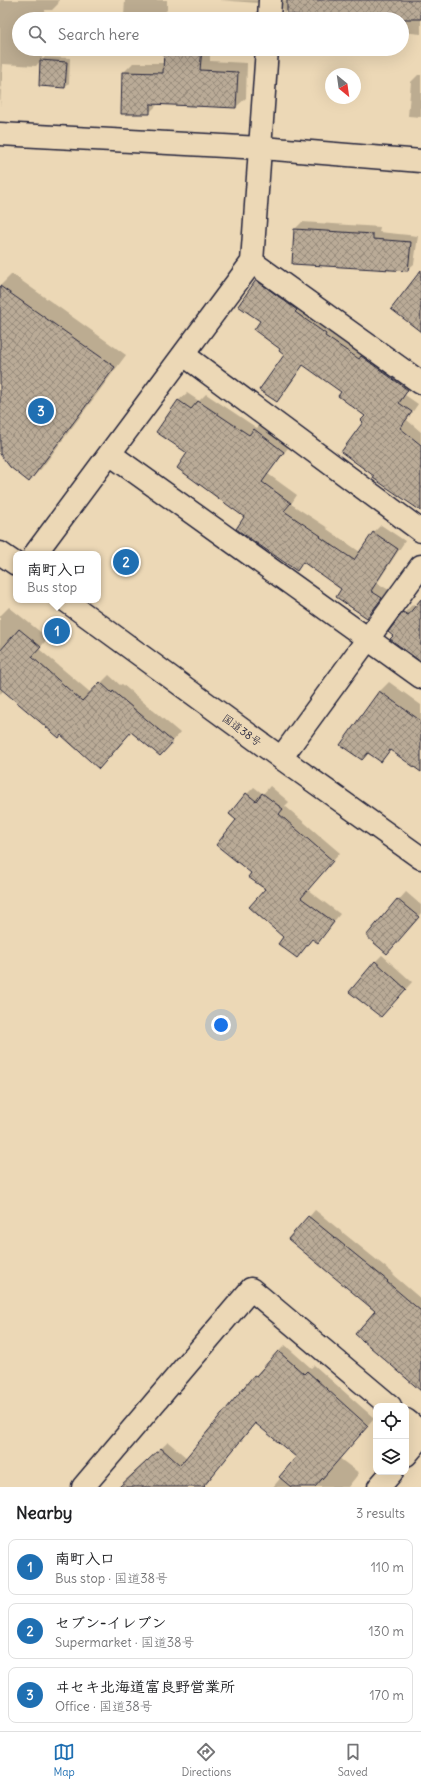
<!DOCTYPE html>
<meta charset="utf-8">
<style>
body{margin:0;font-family:Delius,"Klee One",sans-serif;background:#f2f2f2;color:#202124}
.controls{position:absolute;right:12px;bottom:12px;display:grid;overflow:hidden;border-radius:8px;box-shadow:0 4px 16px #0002}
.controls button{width:36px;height:36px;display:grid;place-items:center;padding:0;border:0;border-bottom:1px solid #e0e0e0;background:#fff;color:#202124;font:20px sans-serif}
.compass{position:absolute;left:325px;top:68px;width:36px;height:36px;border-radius:50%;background:#fff;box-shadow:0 4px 16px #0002;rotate:151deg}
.you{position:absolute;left:221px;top:1025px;width:14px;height:14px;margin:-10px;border:3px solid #fff;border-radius:50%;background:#1a73e8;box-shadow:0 0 0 6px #1a73e833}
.badge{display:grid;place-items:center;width:26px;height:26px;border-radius:50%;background:#1f6fb2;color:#fff;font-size:13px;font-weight:700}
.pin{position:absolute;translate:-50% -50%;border:2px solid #fff;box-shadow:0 1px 4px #0006}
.popup{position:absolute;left:13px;top:551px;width:88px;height:52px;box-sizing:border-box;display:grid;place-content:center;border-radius:8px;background:#fff;filter:drop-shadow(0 1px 3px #0005);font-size:13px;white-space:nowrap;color:#757577}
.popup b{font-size:15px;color:#202124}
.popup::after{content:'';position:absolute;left:50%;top:100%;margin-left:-8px;border:8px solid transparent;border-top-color:#fff}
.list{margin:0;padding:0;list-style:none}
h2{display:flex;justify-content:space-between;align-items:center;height:52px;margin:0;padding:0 16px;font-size:17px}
h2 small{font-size:13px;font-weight:400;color:#757577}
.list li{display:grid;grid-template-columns:26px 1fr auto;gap:12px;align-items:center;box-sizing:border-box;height:56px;margin:0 8px 8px;padding:0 8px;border:1px solid #e0e0e0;border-radius:8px}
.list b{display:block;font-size:15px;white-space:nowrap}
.list p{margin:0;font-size:13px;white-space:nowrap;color:#757577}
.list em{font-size:13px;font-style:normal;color:#757577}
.icon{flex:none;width:22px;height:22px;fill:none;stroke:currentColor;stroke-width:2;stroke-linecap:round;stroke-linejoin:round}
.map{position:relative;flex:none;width:421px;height:1487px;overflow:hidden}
.search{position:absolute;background:#fff;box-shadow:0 4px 16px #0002;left:12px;right:12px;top:12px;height:44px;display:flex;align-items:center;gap:10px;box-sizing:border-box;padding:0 14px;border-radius:22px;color:#757577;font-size:15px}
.sheet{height:244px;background:#fff}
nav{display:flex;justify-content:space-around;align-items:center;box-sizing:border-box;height:56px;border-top:1px solid #e0e0e0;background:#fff;font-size:11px;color:#757577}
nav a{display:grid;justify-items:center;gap:2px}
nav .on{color:#1f6fb2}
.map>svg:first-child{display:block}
.shadow{fill:#0003}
.building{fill:url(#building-cross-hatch);stroke:#22223b}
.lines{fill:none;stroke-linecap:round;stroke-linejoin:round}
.minor-casing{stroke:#22223b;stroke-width:25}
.highway-casing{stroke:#22223b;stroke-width:25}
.minor{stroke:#ecd8b6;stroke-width:22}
.highway{stroke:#ecd8b6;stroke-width:22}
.labels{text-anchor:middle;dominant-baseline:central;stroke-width:3;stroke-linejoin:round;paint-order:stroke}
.street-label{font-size:11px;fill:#22223b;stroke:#ecd8b6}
</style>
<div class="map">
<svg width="421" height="1487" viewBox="0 0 421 1487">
<defs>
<pattern id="building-cross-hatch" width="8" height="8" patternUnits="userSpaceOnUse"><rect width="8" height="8" fill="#baab97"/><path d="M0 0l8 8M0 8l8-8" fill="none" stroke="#978b7c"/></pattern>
</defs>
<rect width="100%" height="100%" fill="#ecd8b6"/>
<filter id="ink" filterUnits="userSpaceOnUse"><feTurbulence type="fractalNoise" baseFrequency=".025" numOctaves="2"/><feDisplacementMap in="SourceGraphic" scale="8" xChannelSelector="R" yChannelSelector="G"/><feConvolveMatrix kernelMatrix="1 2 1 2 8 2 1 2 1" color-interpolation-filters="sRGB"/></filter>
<g filter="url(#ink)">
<g class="shadow">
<path d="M0 0H59L58 4 52 10H45V19H19V49H43L42 60 45 57 70 58 69 83 65 87 41 60 36 66 3 64 0 107Z"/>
<path d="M125 0H167V10L159 18 124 16Z"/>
<path d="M219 0H260L257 3Z"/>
<path d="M282 0H421V34L402 32V19H329V17L283 12Z"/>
<path d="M165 49H210V61L247 63 246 98 236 107 159 103 149 113 123 73 133 63H164Z"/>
<path d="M418 75H421V117L408 116 411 82Z"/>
<path d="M302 222 380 227 379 232 418 236 414 264 407 270 295 229Z"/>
<path d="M264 273 414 383 405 395 418 404 407 420 421 432V510L365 422 366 415 343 391 304 364 284 393 276 400 285 355 261 321 256 281Z"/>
<path d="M12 274 126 355 41 469 29 481 0 453V286Z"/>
<path d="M187 393 199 401 206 394 257 428 262 422 291 444 268 474 297 495 291 504 328 528 327 529 360 552 374 532 381 525 405 541 377 583 389 590 367 617 342 589 304 562 297 570 246 517 189 453 157 431 179 400Z"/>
<path d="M421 600V660L404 613 413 604 416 606Z"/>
<path d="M9 607 48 638 39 649 91 693 109 675 120 685 122 684 180 733 168 747 132 731 107 760 62 734 4 690 0 694V616Z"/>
<path d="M389 682 421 705V771L391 750 381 761 369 752 362 759 342 744 380 691Z"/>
<path d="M270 786 289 802 285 806 340 853 308 890 340 914 318 941 313 938 297 957 285 937 266 889 252 873 237 819 247 794 254 787 263 794Z"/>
<path d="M406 892 421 905V913L394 945 367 936Z"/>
<path d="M382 955 412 982 388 1009 375 962Z"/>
<path d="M315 1210 394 1274 393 1275 421 1299V1391L356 1334 376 1311 290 1239Z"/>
<path d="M285 1345 311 1368 314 1365 374 1418 339 1458 359 1473 348 1487H273L298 1457 256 1423 202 1487H121L168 1442 187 1458 255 1376Z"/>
</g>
<g class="building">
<path d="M287 0H421V19H335L287 14Z"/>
<path d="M164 49H202L200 70 238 72 236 108 150 104V114H121L122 72 163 73Z"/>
<path d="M40 60 67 62 65 88 39 86Z"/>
<path d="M294 229 373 234V239L411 242 408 271 292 264Z"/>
<path d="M421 270V332L391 309Z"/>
<path d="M256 280 297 310 295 312 326 334 325 336 359 359 361 356 408 390 399 403 412 412 400 428 421 445V511L373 478 374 476 341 452 363 422 361 420 365 416 338 396 341 392 303 365 277 402 259 390 284 355 279 351 280 349 254 330 260 321 238 306Z"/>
<path d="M0 286 115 367 29 482 10 467 0 454Z"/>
<path d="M178 400 191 409 198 401 249 435 254 429 284 452 262 482 291 503 284 511 321 536 320 537 354 560 373 532 398 549 371 591 382 598 367 618 336 597 341 589 303 562 297 571 236 529 244 517 177 468 187 453 156 432Z"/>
<path d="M421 599V662L390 639 393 636 388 632 403 612 408 615Z"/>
<path d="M19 629 41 647 32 657 82 701 100 682 112 693 113 691 173 742 160 756 131 732 99 769 61 735 59 738 0 688V651Z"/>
<path d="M379 691 421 721V772L390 750 381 762 368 753 362 760 340 745Z"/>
<path d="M246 793 256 801 262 793 283 809 279 814 333 861 301 898 334 922 318 943 312 939 297 958 278 944 283 937 249 907 265 889 248 877 251 873 216 845 236 820 229 814Z"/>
<path d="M397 899 419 917 387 954 366 936Z"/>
<path d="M375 961 406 989 381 1017 349 992Z"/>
<path d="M308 1216 388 1281 387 1282 421 1311V1391L355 1334 375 1311 288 1239Z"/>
<path d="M278 1351 304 1374 307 1371 368 1426 315 1487H291L279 1477 296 1457 255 1423 204 1486 205 1487H119L161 1448 180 1465 254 1375 256 1376Z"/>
</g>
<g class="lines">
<defs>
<g id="minor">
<path d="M269 19 270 0"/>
<path d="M0 134 262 148 421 161"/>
<path d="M252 262 421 383"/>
<path d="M184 355 421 531"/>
<path d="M110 454 421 677"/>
<path d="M35 554 252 262 267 49"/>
<path d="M281 758 421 566"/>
<path d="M406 1420 421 1432"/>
<path d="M406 1455 421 1437"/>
<path d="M83 1487 251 1289 390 1406"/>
<path d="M379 1487 392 1472"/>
</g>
<g id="highway">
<path d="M0 553 16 564"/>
<path d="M65 600 281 758 421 858"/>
</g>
</defs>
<use href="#minor" class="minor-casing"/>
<use href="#highway" class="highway-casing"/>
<use href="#minor" class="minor"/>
<use href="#highway" class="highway"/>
</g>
</g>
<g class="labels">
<g class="street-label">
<text transform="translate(242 730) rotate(36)">国道38号</text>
</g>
</g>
</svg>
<div class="controls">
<button><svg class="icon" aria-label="locate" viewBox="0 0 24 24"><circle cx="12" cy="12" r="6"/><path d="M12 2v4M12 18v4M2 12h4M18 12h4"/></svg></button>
<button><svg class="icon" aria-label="layers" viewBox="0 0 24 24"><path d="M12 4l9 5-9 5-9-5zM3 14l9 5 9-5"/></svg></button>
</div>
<svg class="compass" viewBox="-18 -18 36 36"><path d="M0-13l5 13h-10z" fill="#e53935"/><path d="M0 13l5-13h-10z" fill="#757577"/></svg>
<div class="you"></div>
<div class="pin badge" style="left:57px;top:631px">1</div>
<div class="popup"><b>南町入口</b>Bus stop</div>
<div class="pin badge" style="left:126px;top:562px">2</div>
<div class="pin badge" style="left:41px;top:411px">3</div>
<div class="search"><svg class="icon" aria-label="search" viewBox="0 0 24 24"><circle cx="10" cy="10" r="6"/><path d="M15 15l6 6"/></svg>Search here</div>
</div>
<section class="sheet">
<h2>Nearby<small>3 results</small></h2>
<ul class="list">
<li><span class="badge">1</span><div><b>南町入口</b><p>Bus stop · 国道38号</p></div><em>110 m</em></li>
<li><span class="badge">2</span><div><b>セブン-イレブン</b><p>Supermarket · 国道38号</p></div><em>130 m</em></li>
<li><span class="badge">3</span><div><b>ヰセキ北海道富良野営業所</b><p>Office · 国道38号</p></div><em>170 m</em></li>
</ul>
</section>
<nav>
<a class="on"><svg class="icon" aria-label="map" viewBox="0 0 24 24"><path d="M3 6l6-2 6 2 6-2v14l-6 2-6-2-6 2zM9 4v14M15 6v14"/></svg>Map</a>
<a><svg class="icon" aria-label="directions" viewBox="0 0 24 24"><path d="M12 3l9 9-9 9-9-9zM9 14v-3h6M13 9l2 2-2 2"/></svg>Directions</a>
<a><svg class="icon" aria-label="saved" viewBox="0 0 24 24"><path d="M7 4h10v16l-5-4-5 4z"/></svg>Saved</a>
</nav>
